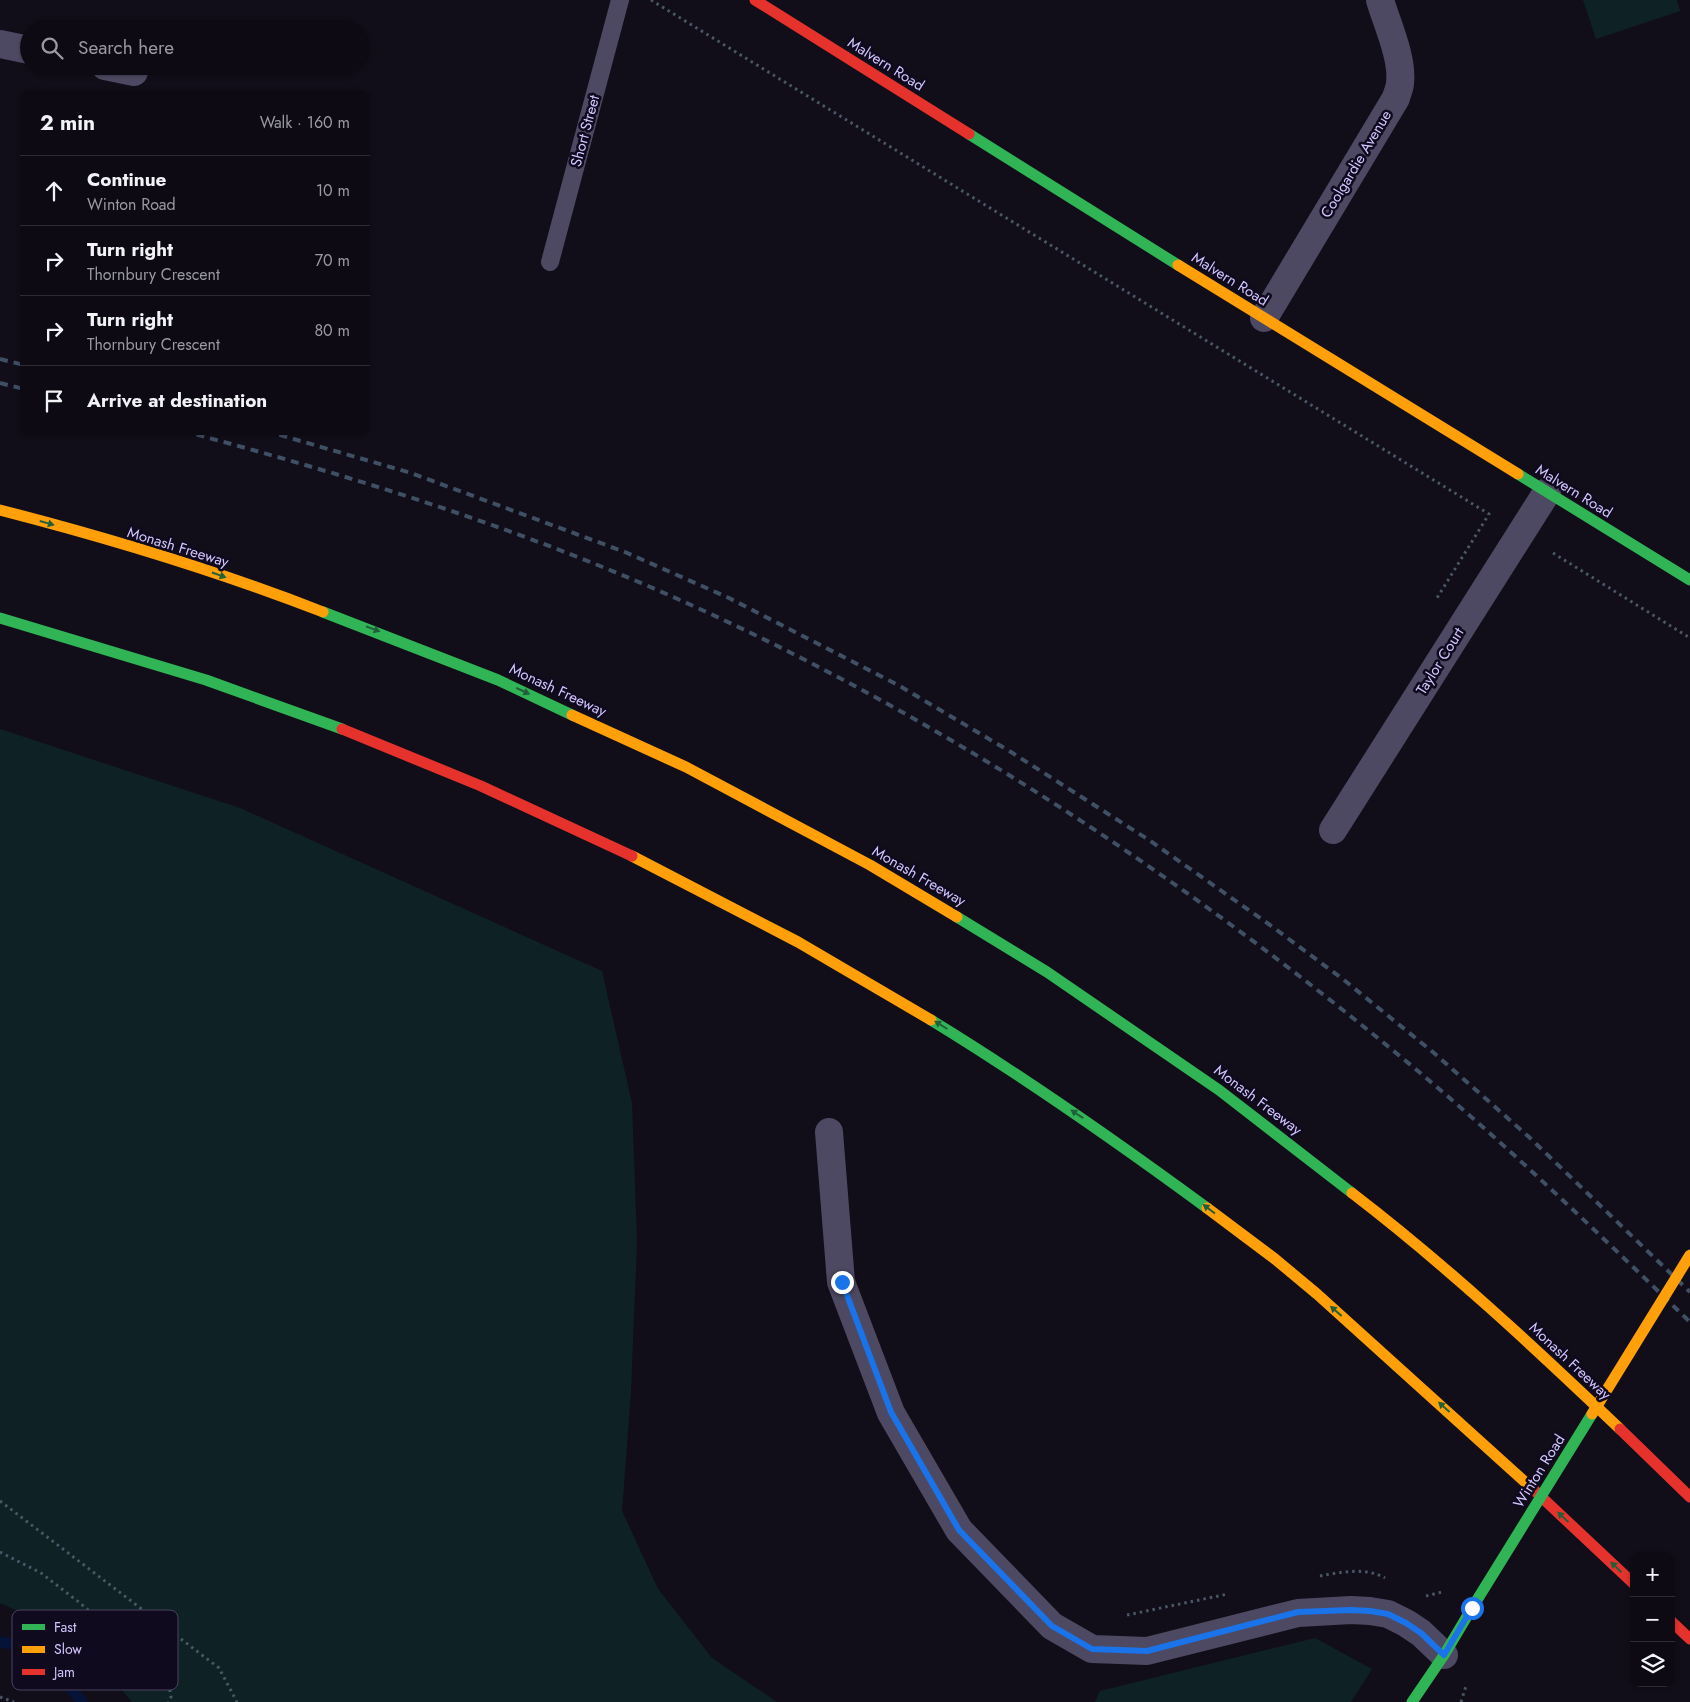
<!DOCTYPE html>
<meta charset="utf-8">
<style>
body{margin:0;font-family:Jost,sans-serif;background:#1b1821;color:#f1f3f6}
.controls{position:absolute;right:15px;bottom:15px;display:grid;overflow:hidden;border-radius:10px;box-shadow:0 1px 4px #0004}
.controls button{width:45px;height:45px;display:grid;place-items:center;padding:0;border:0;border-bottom:1px solid #2d2b33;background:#0d0a13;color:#f1f3f6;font:25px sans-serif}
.stop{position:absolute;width:15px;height:15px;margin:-11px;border:4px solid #1a73e8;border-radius:50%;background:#fff}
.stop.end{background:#1a73e8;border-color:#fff;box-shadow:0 1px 5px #0008}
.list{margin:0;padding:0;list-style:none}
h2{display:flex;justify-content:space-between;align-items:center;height:65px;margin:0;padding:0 20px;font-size:21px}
h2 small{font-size:16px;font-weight:400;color:#9a9aa0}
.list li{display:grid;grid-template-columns:32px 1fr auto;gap:15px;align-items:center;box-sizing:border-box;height:70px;padding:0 20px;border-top:1px solid #2d2b33}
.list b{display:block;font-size:19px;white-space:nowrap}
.list p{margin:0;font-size:16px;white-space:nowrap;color:#9a9aa0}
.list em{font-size:16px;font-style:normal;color:#9a9aa0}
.icon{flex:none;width:28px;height:28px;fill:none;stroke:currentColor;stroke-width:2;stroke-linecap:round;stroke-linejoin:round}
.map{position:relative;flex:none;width:1690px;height:1702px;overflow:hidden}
.search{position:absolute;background:#0d0a13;box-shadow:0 1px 4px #0004;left:20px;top:20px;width:350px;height:55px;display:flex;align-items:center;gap:12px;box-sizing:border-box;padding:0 18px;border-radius:28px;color:#9a9aa0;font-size:19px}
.panel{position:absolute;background:#0d0a13;box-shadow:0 1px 4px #0004;left:20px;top:90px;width:350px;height:345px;border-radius:10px}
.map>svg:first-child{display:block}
.green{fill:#0e2225}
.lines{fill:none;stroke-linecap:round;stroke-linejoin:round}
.stream{stroke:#061338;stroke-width:11}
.path{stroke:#495767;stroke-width:3;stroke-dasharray:2.5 4;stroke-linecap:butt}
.lane{stroke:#4d4962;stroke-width:18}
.street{stroke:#4d4962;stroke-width:28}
.fast{stroke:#30b455;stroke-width:11}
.slow{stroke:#ff9f0a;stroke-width:11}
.jam{stroke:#e5322d;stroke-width:11}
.rail{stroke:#3f4f64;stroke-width:4;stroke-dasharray:8 6;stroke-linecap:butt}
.fast-bridge{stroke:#30b455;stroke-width:11}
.slow-bridge{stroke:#ff9f0a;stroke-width:11}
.oneway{fill:#205f39}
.route{stroke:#1a73e8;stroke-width:6}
.labels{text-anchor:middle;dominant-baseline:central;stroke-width:5;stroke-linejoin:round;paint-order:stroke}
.street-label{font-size:15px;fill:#d3c6ff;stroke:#0f0a1d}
.key{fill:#0f0a1d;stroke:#4a4261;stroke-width:1}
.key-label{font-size:14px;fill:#d3c6ff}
</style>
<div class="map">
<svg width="1690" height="1702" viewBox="0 0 1690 1702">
<rect width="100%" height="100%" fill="#110e19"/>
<g class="green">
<path d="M1583 0H1677L1680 11 1596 39Z"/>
<path d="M0 729 240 808 602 971 632 1103 637 1242 631 1392 622 1511 658 1589 712 1658 777 1702H132L80 1639 0 1603Z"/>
<path d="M1315 1638 1372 1669 1351 1702H1095L1100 1691Z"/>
</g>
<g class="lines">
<path class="stream" d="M0 1642 38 1648 82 1702"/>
<g class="path">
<path d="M651 0 1489 514 1437 598"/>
<path d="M1553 553 1690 638"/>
<path d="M0 1501 219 1668 237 1702"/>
<path d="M0 1552 41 1573 80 1603 149 1663 164 1678 169 1685 171 1697 168 1702"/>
<path d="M1320 1576C1341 1572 1366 1567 1385 1578"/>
<path d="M1426 1596 1442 1592"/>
<path d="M1127 1615 1228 1594"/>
<path d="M0 1697 14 1702"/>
<path d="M1461 1702 1466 1686"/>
</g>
<path class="lane" d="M550 262 620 0"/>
<g class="street">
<path d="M0 44 29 50"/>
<path d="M105 66 134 72"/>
<path d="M1264 318 1396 98C1397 93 1400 88 1400 83 1403 58 1387 24 1380 0"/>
<path d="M1333 830 1547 492"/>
<path d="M829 1132 841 1282 891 1413 959 1530 1052 1626 1092 1649 1147 1651 1298 1613 1351 1610 1370 1611 1388 1614 1406 1623 1421 1633 1444 1655"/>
</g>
<g class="fast">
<path d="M969 134 1178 265"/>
<path d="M1518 474 1690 580"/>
<path d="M323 612 498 680 572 715"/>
<path d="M0 618 206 680 342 729"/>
<path d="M957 917 1047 972 1219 1090 1352 1193"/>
<path d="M931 1020C1026 1078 1117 1142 1207 1208"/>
<path d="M1412 1702 1444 1655 1472 1608"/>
</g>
<g class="slow">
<path d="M1178 265 1518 474"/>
<path d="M0 510C109 538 218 571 323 612"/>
<path d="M572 715 686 767 870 865 957 917"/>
<path d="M632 856 798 942 931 1020"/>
<path d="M1352 1193C1446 1265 1534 1347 1620 1429"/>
<path d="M1207 1208 1275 1259 1317 1294 1535 1491"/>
</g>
<g class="jam">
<path d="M755 0 969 134"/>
<path d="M342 729 481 786 632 856"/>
<path d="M1620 1429 1690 1497"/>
<path d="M1535 1491 1634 1584"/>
<path d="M1671 1621 1690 1639"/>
</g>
<g class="rail">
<path d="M0 359 24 365"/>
<path d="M0 383 24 389"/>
<path d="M183 431C341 473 497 521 648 586 918 702 1174 870 1401 1057 1502 1140 1596 1231 1690 1322"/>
<path d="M266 431 411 473 625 552 729 598 898 685 1011 752 1149 840 1270 925 1344 980 1434 1053 1529 1137 1690 1292"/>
</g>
<path class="fast-bridge" d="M1472 1608 1592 1414"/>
<path class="slow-bridge" d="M1592 1414 1690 1255"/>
</g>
<defs><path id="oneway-solid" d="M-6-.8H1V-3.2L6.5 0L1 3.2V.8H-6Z" transform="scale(1.25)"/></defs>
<g class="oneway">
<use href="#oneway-solid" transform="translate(47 523) rotate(16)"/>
<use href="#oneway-solid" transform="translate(219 575) rotate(19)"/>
<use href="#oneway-solid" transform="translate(373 629) rotate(20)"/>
<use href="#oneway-solid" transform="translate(523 691) rotate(25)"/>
<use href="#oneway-solid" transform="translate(941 1025) rotate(-148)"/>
<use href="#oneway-solid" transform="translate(1077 1114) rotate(-146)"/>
<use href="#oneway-solid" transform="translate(1209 1209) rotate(-143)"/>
<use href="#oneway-solid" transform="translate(1336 1311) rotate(-139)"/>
<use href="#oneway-solid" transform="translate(1444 1407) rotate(-138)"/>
<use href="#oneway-solid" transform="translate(1563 1517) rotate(-137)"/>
<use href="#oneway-solid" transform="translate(1616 1567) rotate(-136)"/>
</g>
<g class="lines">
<path class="route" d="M842 1282 891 1412 959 1530 1052 1626 1092 1649 1147 1651 1298 1612 1351 1610 1370 1611 1388 1614 1406 1623 1421 1633 1444 1655 1472 1608"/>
</g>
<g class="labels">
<g class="street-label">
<text transform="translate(886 64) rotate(32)">Malvern Road</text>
<text transform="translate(585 131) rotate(-75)">Short Street</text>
<text transform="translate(1356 164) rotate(-59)">Coolgardie Avenue</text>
<text transform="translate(1230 279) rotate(32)">Malvern Road</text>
<text transform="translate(1574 491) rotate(32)">Malvern Road</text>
<text transform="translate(178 547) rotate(17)">Monash Freeway</text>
<text transform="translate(1440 661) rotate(-58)">Taylor Court</text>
<text transform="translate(558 690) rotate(25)">Monash Freeway</text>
<text transform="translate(919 876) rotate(30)">Monash Freeway</text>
<text transform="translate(1258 1100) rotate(37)">Monash Freeway</text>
<text transform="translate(1570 1361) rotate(43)">Monash Freeway</text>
<text transform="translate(1539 1471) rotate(-58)">Winton Road</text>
</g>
</g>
<rect x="12" y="1610" width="166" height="80" rx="8" class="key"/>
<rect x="22" y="1624" width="23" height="6" fill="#30b455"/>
<rect x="22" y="1646" width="23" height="7" fill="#ff9f0a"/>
<rect x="22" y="1669" width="23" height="6" fill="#e5322d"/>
<g class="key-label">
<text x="54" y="1632">Fast</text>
<text x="54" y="1654">Slow</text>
<text x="54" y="1677">Jam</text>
</g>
</svg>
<div class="controls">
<button>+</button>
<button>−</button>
<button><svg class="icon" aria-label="layers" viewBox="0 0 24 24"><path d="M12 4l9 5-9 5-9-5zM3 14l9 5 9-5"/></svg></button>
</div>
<div class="stop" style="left:1472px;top:1608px"></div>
<div class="stop end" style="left:842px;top:1282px"></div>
<div class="search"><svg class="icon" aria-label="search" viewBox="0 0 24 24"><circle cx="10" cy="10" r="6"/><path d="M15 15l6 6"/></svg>Search here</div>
<section class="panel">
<h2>2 min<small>Walk · 160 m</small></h2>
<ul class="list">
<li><svg class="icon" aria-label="ahead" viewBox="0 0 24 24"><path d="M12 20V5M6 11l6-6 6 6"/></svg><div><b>Continue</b><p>Winton Road</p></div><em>10 m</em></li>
<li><svg class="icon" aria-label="right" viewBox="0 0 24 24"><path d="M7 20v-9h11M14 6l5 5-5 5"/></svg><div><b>Turn right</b><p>Thornbury Crescent</p></div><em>70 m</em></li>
<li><svg class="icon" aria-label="right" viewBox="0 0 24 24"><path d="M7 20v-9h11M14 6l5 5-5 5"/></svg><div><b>Turn right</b><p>Thornbury Crescent</p></div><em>80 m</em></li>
<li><svg class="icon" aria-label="arrive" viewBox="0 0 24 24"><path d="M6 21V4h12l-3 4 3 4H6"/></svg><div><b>Arrive at destination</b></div></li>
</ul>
</section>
</div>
